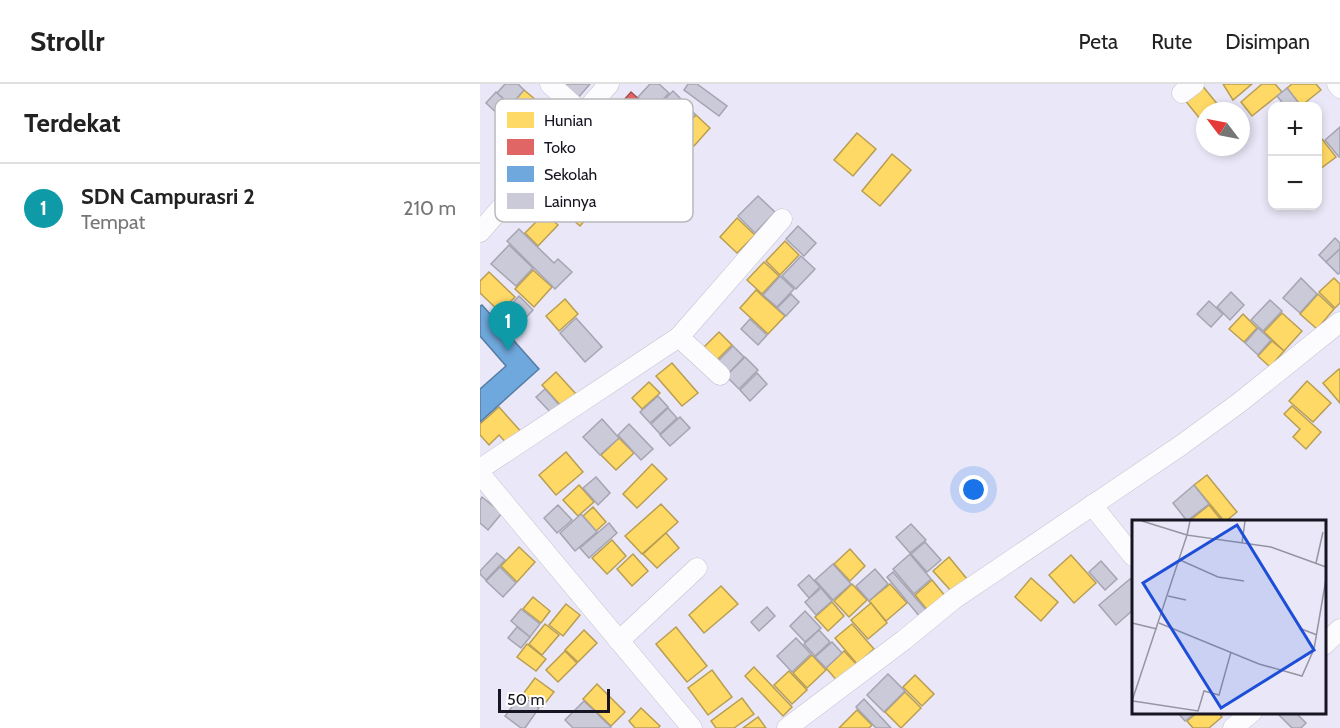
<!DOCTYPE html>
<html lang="id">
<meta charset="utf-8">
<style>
body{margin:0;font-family:Cabin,sans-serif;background:#f6f6f6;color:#222}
.controls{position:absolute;right:18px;top:18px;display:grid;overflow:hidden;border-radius:12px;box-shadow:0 3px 9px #0003}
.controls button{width:54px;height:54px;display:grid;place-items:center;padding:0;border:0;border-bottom:2px solid #e0e0e0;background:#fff;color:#222;font:30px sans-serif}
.compass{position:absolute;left:716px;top:18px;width:54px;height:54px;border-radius:50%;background:#fff;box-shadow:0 3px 9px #0003;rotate:302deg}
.scale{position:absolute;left:18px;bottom:15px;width:112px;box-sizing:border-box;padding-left:6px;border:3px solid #171521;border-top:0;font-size:16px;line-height:21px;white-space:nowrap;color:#171521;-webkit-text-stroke:4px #fff;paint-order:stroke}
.you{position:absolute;left:494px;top:406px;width:21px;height:21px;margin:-15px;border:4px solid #fff;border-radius:50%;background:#1a73e8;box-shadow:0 0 0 9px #1a73e833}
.badge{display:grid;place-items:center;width:39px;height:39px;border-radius:50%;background:#2563eb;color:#fff;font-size:20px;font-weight:700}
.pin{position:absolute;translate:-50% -50px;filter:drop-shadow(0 2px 3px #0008)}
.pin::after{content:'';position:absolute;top:32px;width:21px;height:18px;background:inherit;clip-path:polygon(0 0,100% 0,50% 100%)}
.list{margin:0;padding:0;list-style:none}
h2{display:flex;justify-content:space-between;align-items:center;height:78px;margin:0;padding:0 24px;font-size:26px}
h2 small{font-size:20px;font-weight:400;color:#767676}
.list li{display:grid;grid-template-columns:39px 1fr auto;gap:18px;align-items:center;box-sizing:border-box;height:90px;padding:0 24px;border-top:2px solid #e0e0e0}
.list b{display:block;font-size:22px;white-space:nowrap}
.list p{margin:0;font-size:20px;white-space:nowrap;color:#767676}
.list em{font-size:20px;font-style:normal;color:#767676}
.map{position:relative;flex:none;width:860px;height:644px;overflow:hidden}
header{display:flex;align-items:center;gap:36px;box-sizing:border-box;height:84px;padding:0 30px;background:#fff;border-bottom:2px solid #e0e0e0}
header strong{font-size:28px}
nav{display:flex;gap:33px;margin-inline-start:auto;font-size:21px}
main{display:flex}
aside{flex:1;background:#fff}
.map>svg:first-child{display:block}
.homes{fill:#ffd966;stroke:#b99e51;stroke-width:1.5}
.shops{fill:#e06666;stroke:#a44e51;stroke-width:1.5}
.schools{fill:#6fa8dc;stroke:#557ca4;stroke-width:1.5}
.building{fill:#cbcad8;stroke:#a6a4b1;stroke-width:1.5}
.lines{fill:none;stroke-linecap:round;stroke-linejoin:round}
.minor-casing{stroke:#c4c3d0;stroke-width:21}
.minor{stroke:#fcfcfe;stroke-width:20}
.inset-road{fill:none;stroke:#9694a2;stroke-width:1.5}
.view{fill:#1d4ed8;fill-opacity:0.15;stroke:#1d4ed8;stroke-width:3}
.inset-edge{fill:none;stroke:#171521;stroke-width:3}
.key{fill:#fff;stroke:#b9b9bc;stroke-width:1.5}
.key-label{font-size:16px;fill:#171521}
</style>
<header>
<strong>Strollr</strong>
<nav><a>Peta</a><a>Rute</a><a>Disimpan</a></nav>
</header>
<main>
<aside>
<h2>Terdekat<small></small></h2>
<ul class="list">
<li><span class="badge" style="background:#0f9aa8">1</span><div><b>SDN Campurasri 2</b><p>Tempat</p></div><em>210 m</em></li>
</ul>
</aside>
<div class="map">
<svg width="860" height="644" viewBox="0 0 860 644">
<rect width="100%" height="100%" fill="#eae8f8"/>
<g class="homes">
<path d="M721 0 743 27H725V41L704 15Z"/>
<path d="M743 0H772L753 16Z"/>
<path d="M782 0H795L802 8 772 32 761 18Z"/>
<path d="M812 0H836L841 6 821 22 807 4Z"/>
<path d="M44 6 62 21 48 36 31 21Z"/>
<path d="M216 31 230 44 214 62 199 48Z"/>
<path d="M377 49 396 65 373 92 354 76Z"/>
<path d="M842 55 856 73 840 85 838 82V58Z"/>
<path d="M412 70 431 86 400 122 382 107Z"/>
<path d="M94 107 115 125 100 142 79 124Z"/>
<path d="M65 129 78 141 58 162 45 149Z"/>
<path d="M257 134 275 151 257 169 240 153Z"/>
<path d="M305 157 319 171 300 191 286 177Z"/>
<path d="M284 178 299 192 282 210 267 196Z"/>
<path d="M53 186 72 203 54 223 35 205Z"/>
<path d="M9 188 35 213 20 228 0 209V197Z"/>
<path d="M854 194 860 200V219L855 224 839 208Z"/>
<path d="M276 206 305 232 288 250 260 224Z"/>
<path d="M838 210 854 225 837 245 820 230Z"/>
<path d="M85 215 98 230 79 247 66 232Z"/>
<path d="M802 229 822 247 804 267 784 248Z"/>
<path d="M763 230 777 244 764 258 749 245Z"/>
<path d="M239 248 252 261 235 278 222 265Z"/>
<path d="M792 257 804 267 790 283 778 272Z"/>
<path d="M192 279 218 309 202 322 176 292Z"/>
<path d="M859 285 860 287V319L843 299Z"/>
<path d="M76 288 96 310 82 323 62 301Z"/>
<path d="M827 297 851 319 833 338 809 317Z"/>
<path d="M169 298 180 309 162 325 152 314Z"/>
<path d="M812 322 841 348 826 365 813 353 820 345 804 330Z"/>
<path d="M19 323 43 350 30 363 19 351 9 361 0 351V340Z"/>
<path d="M139 354 154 369 136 386 121 371Z"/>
<path d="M86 368 103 388 76 411 59 391Z"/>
<path d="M172 380 187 395 157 424 143 410Z"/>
<path d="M727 391 757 428 746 437H744L714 401Z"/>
<path d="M99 401 114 418 98 432 83 416Z"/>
<path d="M181 420 198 438 162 470 145 452Z"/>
<path d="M729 421 742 437H709Z"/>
<path d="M113 423 126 438 116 447 103 432Z"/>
<path d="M186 449 199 464 177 484 163 470Z"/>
<path d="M132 456 146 472 127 490 112 474Z"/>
<path d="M39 463 55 478 37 498 21 482Z"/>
<path d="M370 465 385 482 370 497 354 480Z"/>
<path d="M153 470 168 487 152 502 137 485Z"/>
<path d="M591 471 616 499 594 519 569 491Z"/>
<path d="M469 473 487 495 472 508 453 487Z"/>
<path d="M551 494 578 518 561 537 535 513Z"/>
<path d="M452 496 466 513 449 528 435 511Z"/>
<path d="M372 500 387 516 369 533 354 517Z"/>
<path d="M410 500 427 519 406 537 389 517Z"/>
<path d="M241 502 258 520 224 549 209 531Z"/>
<path d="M53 513 70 527 61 539 43 525Z"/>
<path d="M352 518 364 532 348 547 335 533Z"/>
<path d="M391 519 407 539 388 555 371 536Z"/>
<path d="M86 520 100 531 83 552 69 541Z"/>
<path d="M65 540 79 551 62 571 49 560Z"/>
<path d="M372 540 394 565 377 580 355 554Z"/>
<path d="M196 543 227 582 207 598 176 560Z"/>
<path d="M104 546 117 559 98 578 85 566Z"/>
<path d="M47 560 66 575 56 587 37 573Z"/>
<path d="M85 567 97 579 78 598 66 586Z"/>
<path d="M364 567 378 582 359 599 346 584Z"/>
<path d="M332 571 346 586 327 604 313 589Z"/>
<path d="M274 583 312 623 303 632 265 592Z"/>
<path d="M232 586 252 613 228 631 208 604Z"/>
<path d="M309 587 327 606 312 620 294 601Z"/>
<path d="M435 591 454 610 442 622 423 603Z"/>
<path d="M55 594 74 608 62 623 43 610Z"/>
<path d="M117 600 145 628 131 642 103 615Z"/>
<path d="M425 608 441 624 421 644 405 628Z"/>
<path d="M262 614 274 630 254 644H236L231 637Z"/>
<path d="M161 624 180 642 178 644H155L149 637Z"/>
<path d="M377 626 392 641 389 644H359Z"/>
<path d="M718 628H738L742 633 729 644H713L707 637Z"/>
<path d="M278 633 286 644H263Z"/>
</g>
<path class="shops" d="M151 8 171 26 154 44 135 26Z"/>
<path class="schools" d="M2 221 59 285 0 338V305L26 282 0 252V222Z"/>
<g class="building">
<path d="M25 0H38L44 6 31 21 17 9Z"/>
<path d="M80 0H110L97 15Z"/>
<path d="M170 0H179L189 9 172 27 158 13Z"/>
<path d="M208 0H217L247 22 239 32 204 6Z"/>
<path d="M807 4 821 22H805L797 12Z"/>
<path d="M193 7 204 18 185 38 173 27Z"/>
<path d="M16 8 33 24 23 35 6 19Z"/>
<path d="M205 20 215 30 198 48 188 38Z"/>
<path d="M860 43V73H859L845 56Z"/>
<path d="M278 112 295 128 275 149 258 132Z"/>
<path d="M318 142 336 159 324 172 306 155Z"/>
<path d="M39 145 74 179 78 175 92 188 75 205 27 157Z"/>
<path d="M855 154 860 159V165L846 178 839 171Z"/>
<path d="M29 161 53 184 36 202 11 180Z"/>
<path d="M860 165V189L858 190 846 178Z"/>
<path d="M321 172 335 185 316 205 302 192Z"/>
<path d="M300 192 314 205 297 223 283 211Z"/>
<path d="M821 194 837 210 820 229 803 214Z"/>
<path d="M751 208 764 221 750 236 737 223Z"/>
<path d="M311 210 319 218 306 232 297 224Z"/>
<path d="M39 212 53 226 36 244 22 230Z"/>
<path d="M790 216 802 227 783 247 771 236Z"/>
<path d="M729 217 743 230 731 243 717 230Z"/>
<path d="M96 234 122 263 105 278 80 249Z"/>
<path d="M270 235 287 251 278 261 261 245Z"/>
<path d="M778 244 791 256 778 271 765 259Z"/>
<path d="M253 262 264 273 247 291 235 280Z"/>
<path d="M265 273 278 286 259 305 246 292Z"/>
<path d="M277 289 287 300 270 317 260 306Z"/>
<path d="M65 305 82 324 73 331 56 313Z"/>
<path d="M178 312 188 323 170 339 160 328Z"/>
<path d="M188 324 197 334 180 350 171 340Z"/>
<path d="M200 333 210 344 190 362 180 351Z"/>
<path d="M122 335 139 354 120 371 103 353Z"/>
<path d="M149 340 173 365 161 376 138 351Z"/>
<path d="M116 393 130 409 118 421 103 404Z"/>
<path d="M714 401 729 420 707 437 693 419Z"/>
<path d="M2 413 22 429 8 446 0 439V416Z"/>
<path d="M78 421 92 436 77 449 64 434Z"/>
<path d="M101 430 117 448 95 467 80 449Z"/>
<path d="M129 439 137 449 109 474 100 464Z"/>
<path d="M431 440 446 456 430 469 416 453Z"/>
<path d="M445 458 461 476 447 488 431 470Z"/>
<path d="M17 469 25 476 6 496 0 490V487Z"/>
<path d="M430 470 451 495 434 510 413 485Z"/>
<path d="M621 477 637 495 625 506 609 488Z"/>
<path d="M353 480 371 500 353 516 335 496Z"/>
<path d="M20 483 36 499 23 513 6 497Z"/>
<path d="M395 485 408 500 389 517 376 502Z"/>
<path d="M413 488 447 527 440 533 407 493Z"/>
<path d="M329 491 340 503 329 514 318 501Z"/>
<path d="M650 495 653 498V526L636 541 619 521Z"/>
<path d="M341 504 352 517 336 531 325 518Z"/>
<path d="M287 523 295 532 279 547 271 538Z"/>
<path d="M41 525 60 540 50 553 31 537Z"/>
<path d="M325 527 341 544 325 558 310 542Z"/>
<path d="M37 543 50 553 41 564 28 554Z"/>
<path d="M339 546 350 558 335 572 324 560Z"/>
<path d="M316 554 331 570 312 588 297 572Z"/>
<path d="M352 558 362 569 346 584 335 573Z"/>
<path d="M408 590 425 607 404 628 387 611Z"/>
<path d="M41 611 59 624 45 644H41L25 632Z"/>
<path d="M384 615 411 644H396L376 623Z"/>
<path d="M104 617 131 643 130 644H93L85 636Z"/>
<path d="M697 628H717L705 637Z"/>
<path d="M802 628H815L826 639 821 644H812L799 631Z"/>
</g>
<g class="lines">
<defs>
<g id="minor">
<path d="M70 0 103 30"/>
<path d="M857 0 860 4"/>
<path d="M702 9 714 0"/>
<path d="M0 148 129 0"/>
<path d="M199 253 240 291"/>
<path d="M0 385 199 253 302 135"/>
<path d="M0 390 212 644"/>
<path d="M612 421 653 472"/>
<path d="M139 557 217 484"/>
<path d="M844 561 860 545"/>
<path d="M307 644 424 556 474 515 700 362 759 319 860 238"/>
<path d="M753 644 772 628"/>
</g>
</defs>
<use href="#minor" class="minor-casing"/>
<use href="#minor" class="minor"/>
</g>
<g transform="translate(652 436)">
<rect width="194" height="194" fill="#eae8f8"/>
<path class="inset-road" d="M10 1 55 15 58 1M110 23 113 1M48 40 86 57 112 61M184 43 191 12M36 76 54 80M0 103 25 109M27 103 127 144 170 156 182 129 194 59M167 108 185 115M0 181 55 15 139 27 194 47M1 181 66 191 72 171 87 175 99 132"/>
<path class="view" d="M105 5 182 130 89 188 11 63Z"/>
<rect width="194" height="194" class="inset-edge"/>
</g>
<rect x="15" y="15" width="198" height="123" rx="9" class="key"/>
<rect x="27" y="28" width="27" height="16" fill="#ffd966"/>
<rect x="27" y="55" width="27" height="16" fill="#e06666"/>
<rect x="27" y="82" width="27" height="16" fill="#6fa8dc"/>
<rect x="27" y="109" width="27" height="16" fill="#cbcad8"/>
<g class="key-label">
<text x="64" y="42">Hunian</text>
<text x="64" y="69">Toko</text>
<text x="64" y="96">Sekolah</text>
<text x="64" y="123">Lainnya</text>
</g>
</svg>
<div class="controls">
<button>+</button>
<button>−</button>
</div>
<svg class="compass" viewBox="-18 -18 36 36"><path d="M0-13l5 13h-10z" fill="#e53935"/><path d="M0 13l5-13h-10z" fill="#767676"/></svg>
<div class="scale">50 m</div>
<div class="you"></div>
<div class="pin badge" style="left:28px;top:267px;background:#0f9aa8">1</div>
</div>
</main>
